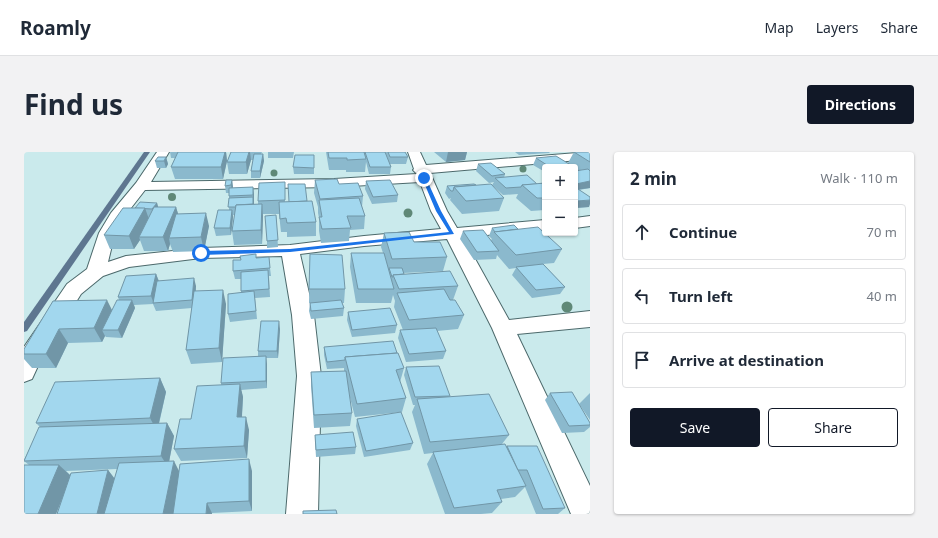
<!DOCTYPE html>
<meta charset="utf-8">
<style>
body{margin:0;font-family:"Noto Sans",sans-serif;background:#f2f2f3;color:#1f2937}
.controls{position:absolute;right:12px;top:12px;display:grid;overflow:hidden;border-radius:4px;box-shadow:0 1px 3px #0004}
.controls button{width:36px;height:36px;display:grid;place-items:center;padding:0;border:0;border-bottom:1px solid #e0e1e3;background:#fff;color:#1f2937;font:20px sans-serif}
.stop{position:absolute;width:12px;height:12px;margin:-9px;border:3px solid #1a73e8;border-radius:50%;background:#fff}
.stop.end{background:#1a73e8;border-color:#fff;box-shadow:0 1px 4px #0008}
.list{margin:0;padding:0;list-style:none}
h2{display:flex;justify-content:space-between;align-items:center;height:52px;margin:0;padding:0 16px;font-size:17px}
h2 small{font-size:13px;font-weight:400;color:#747a83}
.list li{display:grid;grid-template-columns:26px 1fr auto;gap:12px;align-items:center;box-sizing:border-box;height:56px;margin:0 8px 8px;padding:0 8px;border:1px solid #e0e1e3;border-radius:4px}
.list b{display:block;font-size:15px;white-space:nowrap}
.list em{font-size:13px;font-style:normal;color:#747a83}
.actions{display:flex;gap:8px;padding:12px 16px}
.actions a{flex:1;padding:9px 0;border:1px solid #111827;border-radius:4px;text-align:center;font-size:14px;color:#111827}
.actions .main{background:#111827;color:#fff}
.icon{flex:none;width:22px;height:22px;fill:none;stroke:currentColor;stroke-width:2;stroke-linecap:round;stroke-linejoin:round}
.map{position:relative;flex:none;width:566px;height:362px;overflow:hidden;border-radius:4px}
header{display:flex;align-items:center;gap:24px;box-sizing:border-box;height:56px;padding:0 20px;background:#fff;border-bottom:1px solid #e0e1e3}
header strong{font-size:19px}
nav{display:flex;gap:22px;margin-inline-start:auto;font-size:14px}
.intro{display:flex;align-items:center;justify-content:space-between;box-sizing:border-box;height:96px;padding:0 24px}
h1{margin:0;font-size:28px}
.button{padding:10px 18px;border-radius:4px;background:#111827;color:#fff;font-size:14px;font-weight:700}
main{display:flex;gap:24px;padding:0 24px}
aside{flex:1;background:#fff;border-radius:4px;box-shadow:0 1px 3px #0004}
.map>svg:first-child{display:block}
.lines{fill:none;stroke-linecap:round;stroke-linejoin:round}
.stream{fill:#5e7690;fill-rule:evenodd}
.minor-casing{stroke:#4c696b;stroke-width:2}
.minor{fill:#fff;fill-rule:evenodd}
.tree{fill:#5f8877}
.wall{fill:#8bb9cd;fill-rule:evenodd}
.shaded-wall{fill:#7196a7}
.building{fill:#a2d7ee;stroke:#7196a7}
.route{fill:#1a73e8}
</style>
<header>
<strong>Roamly</strong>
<nav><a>Map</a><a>Layers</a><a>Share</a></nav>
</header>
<div class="intro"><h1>Find us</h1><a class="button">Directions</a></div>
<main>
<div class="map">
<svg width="566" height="362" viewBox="0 0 566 362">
<rect width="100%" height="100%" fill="#caeaec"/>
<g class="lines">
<path class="stream" d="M120 0H126L3 179 0 180V170Z"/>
<defs>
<g id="minor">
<path d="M133 0H145L127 30 310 27 393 22 389 18 390 17 384 0H396L402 13 566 0V7L406 21 423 59 433 76 521 68V78L439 85 485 168 566 159V175L493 182 566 334V362H547L468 176 423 87 340 94 276 102 290 163 297 224 294 362H262L273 224 268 163 258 104 177 106 105 115 79 124 57 142 19 203 8 227 0 230V195L43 132 63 117 75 81 87 61 112 31ZM396 30 407 59 417 77 340 84 266 93 177 96 102 104 84 110 91 81 100 65 121 38 310 35Z"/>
<path d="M566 64V74L551 76V66Z"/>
</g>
</defs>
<use href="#minor" class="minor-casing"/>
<use href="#minor" class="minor"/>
</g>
<g class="tree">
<circle cx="499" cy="17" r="3.5"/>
<circle cx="250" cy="21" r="3.5"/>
<circle cx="148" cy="45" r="4"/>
<circle cx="384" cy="61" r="4.5"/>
<circle cx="543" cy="155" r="5.5"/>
</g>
<g class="wall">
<path d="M146 0H202L203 9 199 27H151L147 15 151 6H147Z"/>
<path d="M207 0H238L237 2H239L240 9 236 26H227V19L229 8H227L223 22H205L203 10Z"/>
<path d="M244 0H270L269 6H244Z"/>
<path d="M302 0H340L341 4 340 0H381L384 5 382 12H366L367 15 366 22H345L342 10 341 20H322V18H305Z"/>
<path d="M410 0H443L441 8 422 10Z"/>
<path d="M491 0H526L525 1 495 3Z"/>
<path d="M550 0H566V36L555 38 565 55 551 56V19H554L552 17 551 19V15H521V20L509 13 512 6 544 11Z"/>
<path d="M290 3V22H270L269 15Z"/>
<path d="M142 5 144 12 142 16H133L131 9Z"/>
<path d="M454 12 481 22 480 26 513 32 521 31V58L507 59 492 46 494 42 479 43 468 33 470 30 465 31 452 19Z"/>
<path d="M208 28 209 36 229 35 230 52H234V49L261 30V50L283 49 292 70V84L263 85V80H257L255 62H239L238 92 210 93 208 79 211 63H209V65L207 83 192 84 190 76 205 58V41H202L201 34Z"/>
<path d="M291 28 315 32 339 44 338 55 341 64 340 77 326 78 325 89 297 91 295 79V66L294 61V55L290 41Z"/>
<path d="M342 29 374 43 373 50 348 52 341 37Z"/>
<path d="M452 33 480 46 475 59 438 62 426 48 427 46 425 47 421 41 423 34Z"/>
<path d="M133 51 134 55H152L154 62 185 74 180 99 149 100 146 92 144 99H120L116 88 110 97H86L80 83 111 56Z"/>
<path d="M252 63 254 95 243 96V89Z"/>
<path d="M468 76 494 77 538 97 530 111 519 112 541 135 536 142 508 146 488 123 492 116 485 117 473 103 472 107 450 108 436 87 439 79 467 88 468 87 465 84Z"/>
<path d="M360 81 390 90 423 105 419 119 379 121 380 122 434 134 429 148H426L440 163 434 177 413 179 422 199 419 207 382 210 374 186 376 178H379L370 155 371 149 369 143 367 151H332L326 115 327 101H359L357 95Z"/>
<path d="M286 102 321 137 320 151H318L320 156 319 164 287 167 285 159 286 151H287H285Z"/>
<path d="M232 106 246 116 247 124H245L246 145 231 146 233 167 206 170 204 162 217 140V127H211L209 119Z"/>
<path d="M132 122 135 129 172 134V139L202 152 198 210 167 212 162 198 168 156 132 159 129 152 110 153 111 156 98 186 82 185 81 184 78 190 44 191 32 216H8L0 207V197L29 149 88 158 95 148 94 145Z"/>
<path d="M324 160 373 173 371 181 328 185 323 168Z"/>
<path d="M256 177 254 206H242L243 236 217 238 219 245 218 265 225 278 223 306 157 309 150 297 167 267 197 233V231L234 204V199Z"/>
<path d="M300 195 373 201 380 216 376 230 382 246 378 260 331 265 325 242 328 261 326 274 290 276 287 234V220L320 219V216L303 217 300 203Z"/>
<path d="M382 215 426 245 485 283 478 292 483 294 541 356 534 362H512L501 335 491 345 477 347 478 350 468 361 457 362H421L403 312 409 301 400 302 388 260 391 253H389L380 223Z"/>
<path d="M136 226 142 240 135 272 143 271 150 284 145 310 155 320 228 319V359L188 361 151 349 149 362H33L38 347 32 362H0L5 313 0 309V308L16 275 12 271ZM93 317 91 327 84 318 46 323 42 319Z"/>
<path d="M526 241 566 271V275L560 280 538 281 521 248Z"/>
<path d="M566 241V268L555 252Z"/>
<path d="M333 267 389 291 386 298 340 305 332 274Z"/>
<path d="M291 283 332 295 331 302 292 305 291 290Z"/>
</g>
<g class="shaded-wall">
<path d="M201 0H202L203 9 199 27 197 15Z"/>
<path d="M225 0H226L227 8 223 22 222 10Z"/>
<path d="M424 0H443L441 8 422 10Z"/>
<path d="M239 2 240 9 236 26V19Z"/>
<path d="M142 5 144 12 142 16 140 9Z"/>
<path d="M208 28 209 35 208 41 207 33Z"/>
<path d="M566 29V36L551 38V33L552 32Z"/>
<path d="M229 35 230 42V62L229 54Z"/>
<path d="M566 48V52L565 55 551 56V52L553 49Z"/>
<path d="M133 51 135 58 131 64 128 57Z"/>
<path d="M238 52 239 65 238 92 237 78Z"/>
<path d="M152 55 156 68 145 86 146 92 144 99 139 85Z"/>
<path d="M121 56 126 70 115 85 116 88 110 97 105 84Z"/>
<path d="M208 58 209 65 207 83 206 76Z"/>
<path d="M182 61 185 74 180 99 177 85Z"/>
<path d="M132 122 135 130 130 152 127 144Z"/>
<path d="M170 126 172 134 170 156 168 148Z"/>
<path d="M199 138 202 152 198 210 195 196Z"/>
<path d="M83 148 90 162 78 178 81 184 78 190 70 176Z"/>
<path d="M108 148 111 156 98 186 94 178Z"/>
<path d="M255 169 256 177 254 206 253 199Z"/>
<path d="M35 177 44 191 32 216 22 202Z"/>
<path d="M242 204 243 212V236L242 229Z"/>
<path d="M136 226 142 240 133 279 126 266Z"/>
<path d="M216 232 219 245 217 278 213 265Z"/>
<path d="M222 265 225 278 223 306 220 294Z"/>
<path d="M143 271 150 284 144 315 137 304Z"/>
<path d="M225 307 228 319V359L225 349Z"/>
<path d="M150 309 156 321 149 362H139Z"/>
<path d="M35 313 47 324 32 362H14Z"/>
<path d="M84 318 93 330 86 362H73Z"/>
<path d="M183 351 188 361V362H182Z"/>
</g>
<g class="building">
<path d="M154 0H201L197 15H147Z"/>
<path d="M207 0H225L222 10H203Z"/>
<path d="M304 0H340L342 7 323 8V6H305Z"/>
<path d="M341 0H361L367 15H346Z"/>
<path d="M364 0H381L384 5H366Z"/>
<path d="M550 0H566V10Z"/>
<path d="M230 2H239L236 19H227Z"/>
<path d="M271 3H290V16L269 15Z"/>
<path d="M532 4 550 15H526L512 6Z"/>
<path d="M134 5H142L140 9H131Z"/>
<path d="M467 11 481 22 468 24 454 12Z"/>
<path d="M564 17 566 19V29L552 32 551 31V19Z"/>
<path d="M503 23 513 32 498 33 497 35 482 36 471 26Z"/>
<path d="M313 27 315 32 334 31 339 44 296 47 291 28Z"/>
<path d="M202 28H208L207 33 201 34Z"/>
<path d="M366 28 374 43 349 45 342 29Z"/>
<path d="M261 30V48L234 49 235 31Z"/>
<path d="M521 31V46H513L498 33Z"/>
<path d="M264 32H281L283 49 265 50Z"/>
<path d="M450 32 452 33 430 35 429 39H427L423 34Z"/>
<path d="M467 32 480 46 442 49 430 35Z"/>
<path d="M229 35V43L205 44V36Z"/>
<path d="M551 35 566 45V48L553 49 551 48Z"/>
<path d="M229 45V52L212 53V55H204L205 46Z"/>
<path d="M335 46 341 64H323L327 76 298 77 295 65H298L295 48Z"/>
<path d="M288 49 292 70 263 71 262 66 256 67 255 50Z"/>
<path d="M116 50 133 51 128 57 111 56Z"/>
<path d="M238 52 237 78 208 79 212 53Z"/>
<path d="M130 55H152L139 85H115Z"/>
<path d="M99 56H121L105 84 80 83Z"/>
<path d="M194 58H208L206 76H190Z"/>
<path d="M182 61 177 85 145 86 152 62Z"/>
<path d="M252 63 254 88 243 89 241 64Z"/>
<path d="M490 73 494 77 471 80 468 76Z"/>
<path d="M514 75 538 97 492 103 470 80Z"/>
<path d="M459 78 475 99 453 100 439 79Z"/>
<path d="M385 80 390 90H416L423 105 368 107 360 81Z"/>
<path d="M327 101H360L370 137H334Z"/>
<path d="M232 102V106L245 105 246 116 209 119V108H217L216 104Z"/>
<path d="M286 102 318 103 321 137H285Z"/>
<path d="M519 112 541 135 512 138 492 115Z"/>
<path d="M365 116H378L380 122 369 123V125H368Z"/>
<path d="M244 118 245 137 217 139V120Z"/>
<path d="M426 119 434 134 375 137 369 123Z"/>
<path d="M132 122 127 144 94 145 102 124Z"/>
<path d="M170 126 168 148 129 151 133 129Z"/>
<path d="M420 137 426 148H431L440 163 385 168 373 141Z"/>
<path d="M199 138 195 196 162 198 170 139Z"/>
<path d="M230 139 232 159 204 162V142Z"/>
<path d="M83 148 70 176 35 177 22 202H0V197L29 149Z"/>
<path d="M93 148H108L94 178H78Z"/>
<path d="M317 148 320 156 287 159 286 151Z"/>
<path d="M366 156 373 173 328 178 324 160Z"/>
<path d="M237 169H255L253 199H234Z"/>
<path d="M412 176 422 199 385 202 376 178Z"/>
<path d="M369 189 373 201 321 205V208L303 210 300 195Z"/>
<path d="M374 201 380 216 372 218 382 246 333 252 321 205Z"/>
<path d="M242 204V229L197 231 199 206Z"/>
<path d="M415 214 426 244 391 245 382 215Z"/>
<path d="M322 219 328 261 290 263 287 220Z"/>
<path d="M136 226 126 266 12 271 31 230Z"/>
<path d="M216 232 213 265H222L220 294 150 297 156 267H167L173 234Z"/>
<path d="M548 240 566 271V273L545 274 526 241Z"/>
<path d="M465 242 485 283 406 290 393 247Z"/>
<path d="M377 260 389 291 342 299 333 267Z"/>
<path d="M143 271 137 304 0 309 15 275Z"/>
<path d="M329 280 332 295 292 298 291 283Z"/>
<path d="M481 292 502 334 473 338 478 350 430 356 409 300Z"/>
<path d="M483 294H513L541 356 519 357 503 318H494Z"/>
<path d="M225 307V349L183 351 182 362H149L156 312Z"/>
<path d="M150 309 139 362H80L95 311Z"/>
<path d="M0 313H35L14 362H0Z"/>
<path d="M84 318 73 362H33L47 321Z"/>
<path d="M312 358 313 362H279V359Z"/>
</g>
<path class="route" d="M400 25 402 26 417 59 430 82 266 100 177 103 174 101 177 99 266 97 425 80 412 59 398 26Z"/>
</svg>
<div class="controls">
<button>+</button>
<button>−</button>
</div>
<div class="stop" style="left:177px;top:101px"></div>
<div class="stop end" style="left:400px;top:26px"></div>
</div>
<aside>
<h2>2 min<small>Walk · 110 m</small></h2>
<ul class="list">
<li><svg class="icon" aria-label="ahead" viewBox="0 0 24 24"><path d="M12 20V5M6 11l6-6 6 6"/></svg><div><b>Continue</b></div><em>70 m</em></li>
<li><svg class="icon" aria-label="left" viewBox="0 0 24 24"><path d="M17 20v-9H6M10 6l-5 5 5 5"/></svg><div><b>Turn left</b></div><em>40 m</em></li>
<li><svg class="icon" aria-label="arrive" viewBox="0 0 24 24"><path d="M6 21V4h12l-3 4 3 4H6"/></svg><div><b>Arrive at destination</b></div></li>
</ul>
<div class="actions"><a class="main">Save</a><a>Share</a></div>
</aside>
</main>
